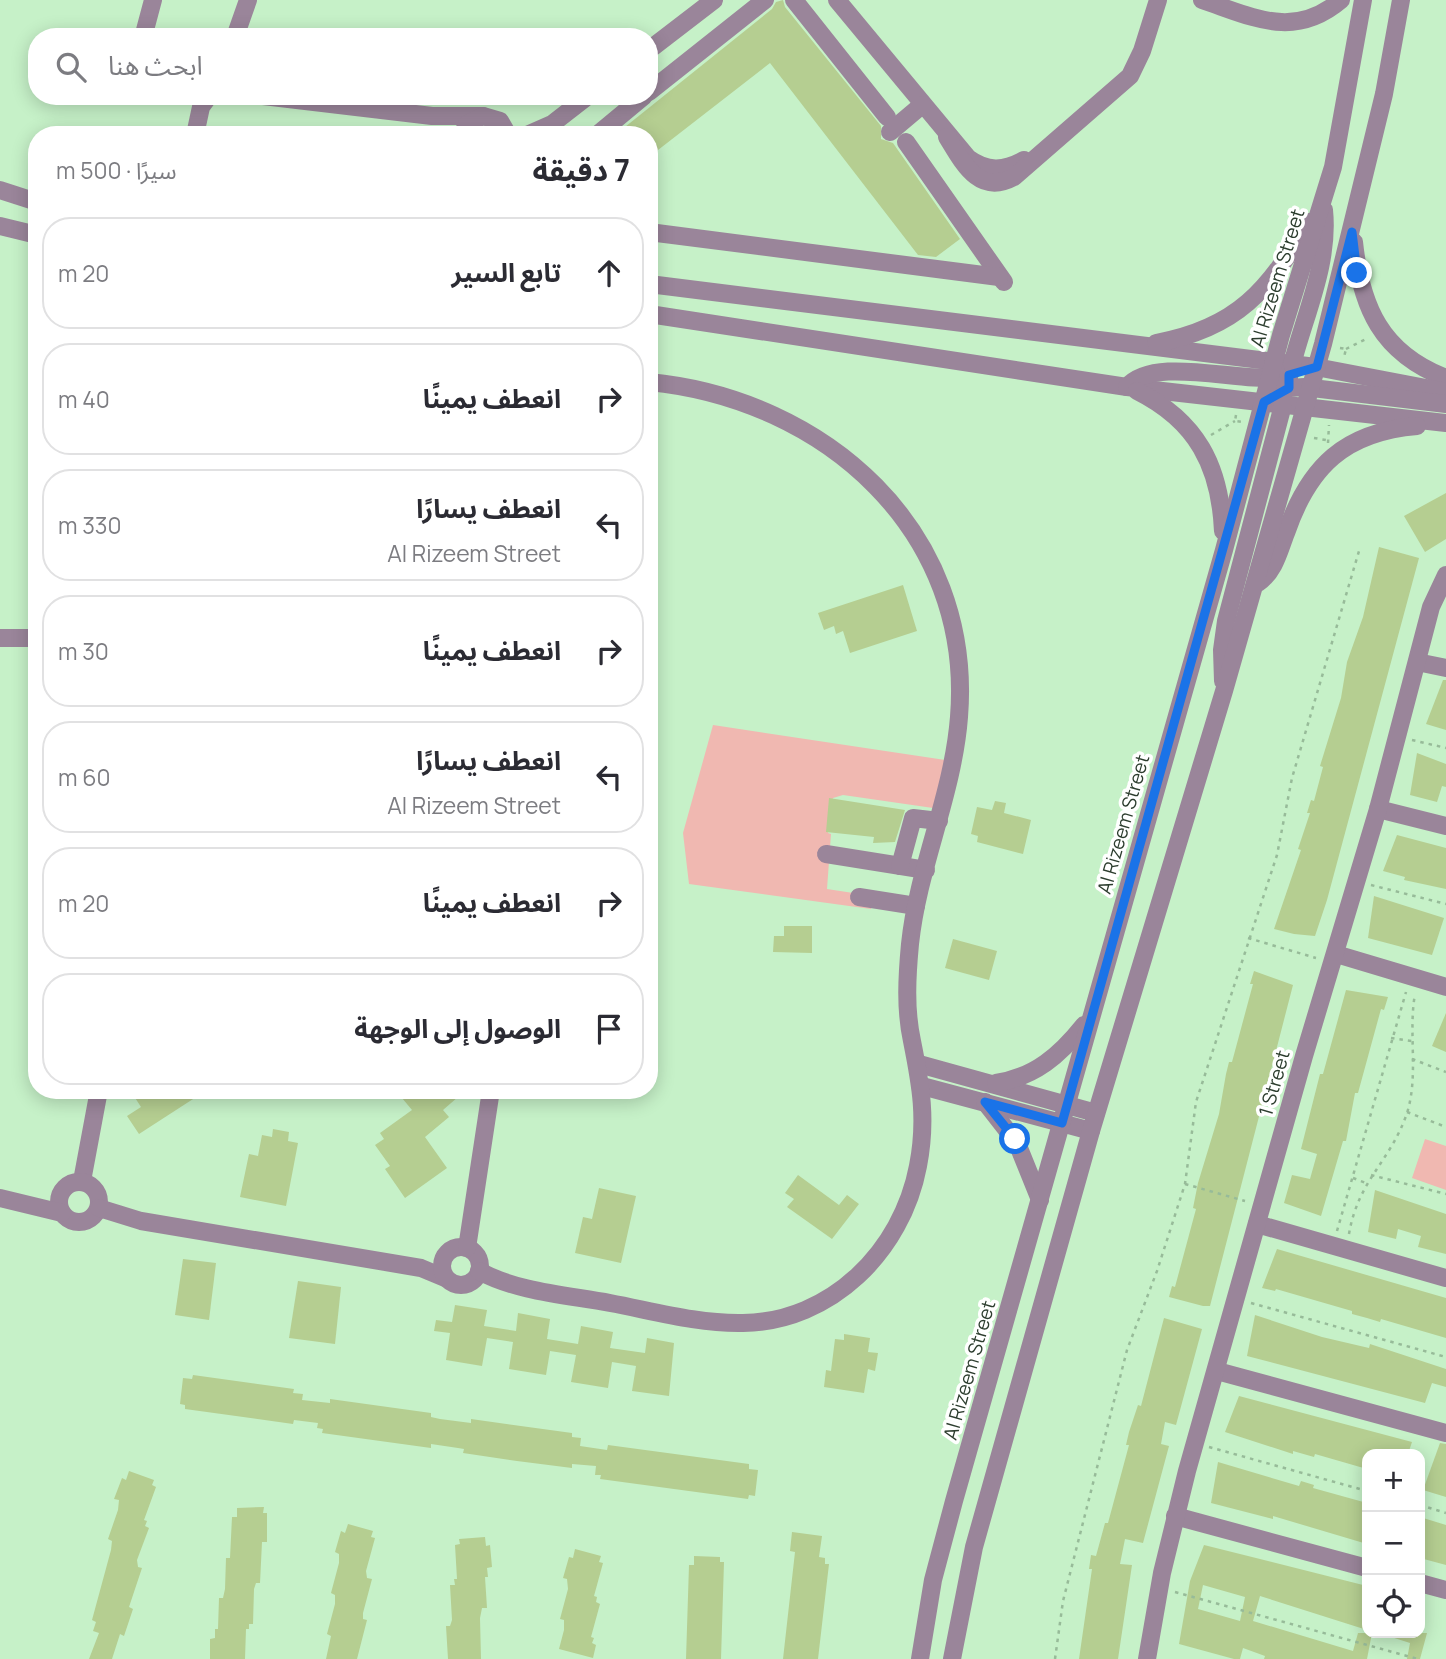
<!DOCTYPE html>
<html lang="ar">
<meta charset="utf-8">
<style>
body{margin:0;font-family:Manrope,"Noto Sans Arabic",sans-serif;background:#f7f7f7;color:#2b2b33;direction:rtl}
.controls{position:absolute;right:21px;bottom:21px;display:grid;overflow:hidden;border-radius:14px;box-shadow:0 4px 18px #0003}
.controls button{width:63px;height:63px;display:grid;place-items:center;padding:0;border:0;border-bottom:2px solid #e1e1e2;background:#fff;color:#2b2b33;font:35px sans-serif}
.stop{position:absolute;width:21px;height:21px;margin:-16px;border:5px solid #1a73e8;border-radius:50%;background:#fff}
.stop.end{background:#1a73e8;border-color:#fff;box-shadow:0 2px 7px #0008}
.list{margin:0;padding:0;list-style:none}
h2{display:flex;justify-content:space-between;align-items:center;height:91px;margin:0;padding:0 28px;font-size:30px}
h2 small{font-size:23px;font-weight:400;color:#7c7c81}
.list li{display:grid;grid-template-columns:46px 1fr auto;gap:21px;align-items:center;box-sizing:border-box;height:112px;margin:0 14px 14px;padding:0 14px;border:2px solid #e1e1e2;border-radius:28px}
.list b{display:block;font-size:26px;white-space:nowrap}
.list p{margin:0;font-size:23px;white-space:nowrap;color:#7c7c81}
.list em{font-size:23px;font-style:normal;color:#7c7c81}
.icon{flex:none;width:38px;height:38px;fill:none;stroke:currentColor;stroke-width:2;stroke-linecap:round;stroke-linejoin:round}
.map{position:relative;flex:none;width:1446px;height:1659px;overflow:hidden;direction:ltr}
.search{position:absolute;background:#fff;box-shadow:0 4px 18px #0003;left:28px;top:28px;width:630px;height:77px;display:flex;align-items:center;gap:18px;box-sizing:border-box;padding:0 24px;border-radius:28px;color:#7c7c81;font-size:26px}
.panel{position:absolute;background:#fff;box-shadow:0 4px 18px #0003;left:28px;top:126px;width:630px;height:973px;border-radius:28px;direction:rtl}
.map>svg:first-child{display:block}
.green{fill:#f0b8b1}
.building{fill:#b5ce91;fill-rule:evenodd}
.lines{fill:none;stroke-linecap:round;stroke-linejoin:round}
.path{stroke:#97bb99;stroke-width:2.5;stroke-dasharray:3.5 5;stroke-linecap:butt}
.minor{stroke:#9a859a;stroke-width:18}
.route{stroke:#1a73e8;stroke-width:9}
.labels{text-anchor:middle;dominant-baseline:central;stroke-width:7;stroke-linejoin:round;paint-order:stroke}
.street-label{font-size:19px;fill:#2c3d2e;stroke:#fff}
</style>
<div class="map">
<svg width="1446" height="1659" viewBox="0 0 1446 1659">
<rect width="100%" height="100%" fill="#c6f1c8"/>
<g class="green">
<path d="M713 725 952 761 940 809 843 795 833 798 828 833 831 834 827 889 873 896 871 909 689 884 683 833Z"/>
<path d="M1425 1139 1446 1146V1190L1412 1178Z"/>
</g>
<g class="building">
<path d="M783 0 785 7 881 126V139L893 143 960 239 936 257 918 255 770 63 649 157V135H615L772 9 776 2Z"/>
<path d="M1446 493V539L1425 552 1404 516Z"/>
<path d="M1379 547 1419 558 1327 900 1315 936 1294 934 1274 929 1301 850 1298 849 1310 813H1307L1311 800 1314 801 1323 767 1320 766 1341 698 1347 662 1363 617Z"/>
<path d="M903 585 917 631 850 653 843 631 836 634 834 626 824 630 818 613Z"/>
<path d="M1443 680H1446V730L1426 724Z"/>
<path d="M1417 753 1446 764V787L1442 786 1437 802 1410 795Z"/>
<path d="M829 798 905 810 895 842 873 843 874 837 826 832Z"/>
<path d="M995 801 1006 803 1004 813 1031 820 1023 854 977 842 978 836 971 834 977 807 992 810Z"/>
<path d="M1397 835 1446 848V889L1404 880 1405 877 1383 871Z"/>
<path d="M1374 896 1444 918 1432 955 1368 938Z"/>
<path d="M784 926H812V953L773 952 774 936H784Z"/>
<path d="M953 939 997 951 989 980 945 968Z"/>
<path d="M1254 971 1293 985 1210 1306H1203L1169 1297 1172 1286 1175 1287 1196 1209 1193 1208 1198 1183 1219 1114 1226 1074 1229 1062H1232L1253 984H1250Z"/>
<path d="M1346 990 1388 997 1384 1010 1381 1009 1358 1093H1355L1346 1141H1343L1321 1216 1284 1203 1292 1175 1310 1179 1317 1154 1301 1149 1320 1074H1323Z"/>
<path d="M1446 1013V1052L1432 1046Z"/>
<path d="M130 1090H207L139 1134 127 1116 141 1107Z"/>
<path d="M411 1090H466L443 1110 449 1117 425 1137 447 1168 405 1198 385 1169 390 1166 375 1145 384 1139 380 1133 412 1110 402 1098Z"/>
<path d="M273 1129 289 1132 288 1141 298 1143 286 1206 240 1197 249 1154 258 1156 262 1135 272 1137Z"/>
<path d="M798 1175 839 1205 847 1195 859 1204 832 1239 787 1207 794 1199 785 1193Z"/>
<path d="M599 1188 636 1196 621 1263 575 1253 583 1217 592 1219Z"/>
<path d="M1375 1190 1446 1214V1254L1418 1247 1421 1236 1398 1229 1396 1239 1368 1232Z"/>
<path d="M1277 1249 1446 1298V1338L1381 1319 1380 1322 1367 1318 1352 1314V1311L1276 1289 1275 1291 1262 1288Z"/>
<path d="M183 1259 216 1263 209 1320 175 1315Z"/>
<path d="M298 1281 341 1287 335 1344 289 1338Z"/>
<path d="M455 1305 487 1310 484 1326 516 1331 518 1313 550 1319 547 1339 578 1344 581 1326 613 1332 610 1348 645 1353 647 1338 674 1343 669 1396 632 1391 636 1366 612 1362 608 1388 571 1382 576 1355 550 1351 546 1375 509 1369 513 1342 487 1338 482 1366 446 1360 450 1333 434 1331 436 1320 452 1322Z"/>
<path d="M1255 1315 1322 1337 1369 1348 1370 1344 1446 1369V1387L1432 1383 1425 1403 1247 1356Z"/>
<path d="M1164 1318 1202 1329 1176 1425 1165 1422 1161 1444 1169 1446 1143 1543 1125 1539 1120 1564 1132 1565 1118 1659H1079L1092 1569H1089L1091 1555 1096 1556 1105 1523H1108L1129 1445H1126L1129 1432 1138 1405 1141 1406Z"/>
<path d="M844 1334 870 1338 868 1352 878 1353 875 1371 868 1369 864 1393 824 1387 826 1370 831 1371 835 1339 844 1340Z"/>
<path d="M193 1375 294 1389 293 1393 303 1394 302 1400 330 1403V1399L431 1413V1417L440 1419 471 1423V1419L572 1433V1437L581 1438 580 1446 607 1450 608 1445 749 1464V1469L758 1470 755 1496 749 1495 748 1499 600 1479 601 1475H595L596 1466 572 1464V1468L517 1461 463 1453 464 1449 458 1448 431 1444V1448L322 1433 323 1429 317 1428 318 1423 294 1420 293 1424 185 1409V1405L180 1404 183 1378 192 1379Z"/>
<path d="M1239 1396 1412 1442 1408 1454H1367V1469L1315 1454 1314 1457 1293 1451V1454L1225 1432Z"/>
<path d="M1440 1443 1446 1444V1497L1423 1490Z"/>
<path d="M1218 1462 1299 1486 1301 1481 1314 1485 1313 1488 1367 1503V1544L1273 1516V1519L1211 1503Z"/>
<path d="M129 1471 154 1480 152 1485 156 1487 144 1520 147 1521 145 1526 149 1528 137 1560 138 1567 142 1568 129 1607 133 1609 124 1636 120 1634 112 1659H89L99 1633 93 1631 96 1622 92 1620 111 1550 112 1541 108 1539 118 1510 119 1500 114 1499 122 1478 126 1480Z"/>
<path d="M264 1507 263 1513H267V1542H262L260 1583H256L254 1589 253 1624H249V1629H246L245 1659H210V1639L215 1638V1629H218L219 1598H223L225 1589 226 1558H230L232 1517H237V1508Z"/>
<path d="M1420 1517 1446 1525V1565L1420 1558Z"/>
<path d="M348 1524 373 1531 371 1537 375 1538 366 1571 367 1578 372 1579 363 1613V1619L367 1620 357 1659H326L331 1636 327 1634 335 1604V1595L331 1593 339 1563V1554L335 1552 341 1531 345 1533Z"/>
<path d="M792 1532 822 1536 819 1557 825 1558V1564H829L818 1659H783L795 1552 790 1551Z"/>
<path d="M485 1537 486 1546 490 1545 492 1567 487 1568 488 1577H485L487 1608H482L480 1618 481 1659H448L446 1626H450L452 1620 450 1585H455L454 1579H457L455 1545 460 1544 459 1539Z"/>
<path d="M1204 1545 1367 1586V1630L1260 1596 1253 1621 1353 1651 1358 1633H1372L1367 1659H1264L1265 1656 1243 1648 1240 1659H1234L1179 1644 1190 1581ZM1203 1585 1245 1597 1240 1621 1198 1609Z"/>
<path d="M575 1549 601 1556 599 1562 603 1563 594 1596 597 1597 596 1602 600 1604 591 1637 594 1638 592 1643 596 1645 593 1658 559 1649 564 1630V1620L560 1619 568 1589 567 1579 563 1578 569 1557 573 1558Z"/>
<path d="M694 1556 720 1557V1562H724L721 1659H686L689 1565H694Z"/>
<path d="M1388 1633H1427L1420 1659H1407L1410 1643 1388 1636Z"/>
</g>
<g class="lines">
<g class="path">
<path d="M1252 343 1254 330 1265 332"/>
<path d="M1340 348 1346 349 1344 357"/>
<path d="M1346 349 1368 338"/>
<path d="M1236 415 1235 421 1243 422"/>
<path d="M1211 435 1235 421"/>
<path d="M1314 438 1326 440"/>
<path d="M1328 443 1329 425"/>
<path d="M1412 740 1446 748"/>
<path d="M1371 885 1446 904"/>
<path d="M1248 938 1316 958"/>
<path d="M1391 1038 1412 1041"/>
<path d="M1412 1059 1446 1072"/>
<path d="M1407 1112 1446 1127"/>
<path d="M1371 1175 1446 1194"/>
<path d="M1353 1178 1366 1183"/>
<path d="M1185 1184 1245 1201"/>
<path d="M1337 1231 1406 992"/>
<path d="M1349 1234C1358 1180 1391 1161 1407 1113 1419 1075 1408 1033 1415 994"/>
<path d="M1251 1303 1446 1357"/>
<path d="M1209 1447 1367 1491"/>
<path d="M1420 1505 1446 1513"/>
<path d="M1175 1592 1418 1659"/>
<path d="M1055 1659 1063 1601 1127 1350 1157 1271 1185 1184 1196 1102 1277 855 1292 778 1359 551"/>
</g>
<g class="minor">
<path d="M794 0 887 117"/>
<path d="M837 0 968 158C987 172 1004 171 1024 160"/>
<path d="M1202 0C1253 17 1294 40 1341 0"/>
<path d="M145 30 153 0"/>
<path d="M235 37 248 0"/>
<path d="M649 50 714 0"/>
<path d="M649 92 765 0"/>
<path d="M263 96 432 116H483"/>
<path d="M890 132 922 105"/>
<path d="M195 135 201 107 209 96"/>
<path d="M462 135 467 124 483 116 500 121 508 135"/>
<path d="M527 135 552 124 588 96"/>
<path d="M597 135 644 96"/>
<path d="M947 137C963 163 979 196 1014 177L1130 76 1142 51 1158 0"/>
<path d="M906 142 1004 282"/>
<path d="M0 190 37 202"/>
<path d="M0 226 37 235"/>
<path d="M649 232 999 277"/>
<path d="M1354 242C1361 307 1381 353 1446 378"/>
<path d="M649 284 1316 367 1446 392"/>
<path d="M649 314 1127 387 1446 423"/>
<path d="M1156 343C1238 328 1268 290 1309 222"/>
<path d="M1289 377C1301 322 1330 267 1324 210"/>
<path d="M1127 387C1155 355 1238 383 1279 377"/>
<path d="M1137 391C1197 421 1220 466 1223 531"/>
<path d="M1274 395 1289 388 1304 387 1446 404"/>
<path d="M1258 583C1275 571 1279 551 1286 533 1309 466 1345 432 1417 426"/>
<path d="M0 638H37"/>
<path d="M1417 662 1446 668"/>
<path d="M1223 681 1222 650 1226 621 1283 405V390L1273 364"/>
<path d="M1378 809 1446 826"/>
<path d="M826 854 926 870"/>
<path d="M900 866 913 818 939 821"/>
<path d="M859 897 916 906"/>
<path d="M1336 954 1446 987"/>
<path d="M919 1064 1096 1113"/>
<path d="M996 1083C1035 1077 1060 1055 1084 1025"/>
<path d="M922 1086 1091 1131"/>
<path d="M985 1102 1017 1143 1040 1200"/>
<path d="M82 1181 99 1090"/>
<circle cx="79" cy="1202" r="20"/>
<path d="M0 1198 62 1213"/>
<path d="M99 1208 141 1221 421 1268 445 1278"/>
<path d="M1257 1224 1446 1278"/>
<circle cx="461" cy="1266" r="19"/>
<path d="M467 1248 491 1090"/>
<path d="M479 1271C518 1292 567 1295 610 1303 653 1311 699 1324 743 1323 831 1322 902 1251 918 1166 927 1120 921 1086 912 1041 905 1009 907 976 910 944 918 867 953 795 959 717 974 531 825 399 649 382"/>
<path d="M1217 1371 1446 1433"/>
<path d="M1175 1516 1367 1568"/>
<path d="M1420 1583 1446 1590"/>
<path d="M920 1659 933 1580 954 1501 1224 550 1281 335 1333 167 1363 0"/>
<path d="M952 1659 974 1547 1091 1131 1224 691 1323 344 1384 94 1401 0"/>
<path d="M1147 1659 1162 1573 1187 1471 1304 1056 1378 809 1431 607 1446 575"/>
</g>
</g>
<g class="lines">
<path class="route" d="M1015 1139 985 1102 1062 1123 1264 402 1289 388V375L1317 367 1352 232 1357 273"/>
</g>
<g class="labels">
<g class="street-label">
<text transform="translate(1277 278) rotate(-73)">Al Rizeem Street</text>
<text transform="translate(1123 824) rotate(-74)">Al Rizeem Street</text>
<text transform="translate(1274 1083) rotate(-74)">1 Street</text>
<text transform="translate(969 1370) rotate(-74)">Al Rizeem Street</text>
</g>
</g>
</svg>
<div class="controls">
<button>+</button>
<button>−</button>
<button><svg class="icon" aria-label="locate" viewBox="0 0 24 24"><circle cx="12" cy="12" r="6"/><path d="M12 2v4M12 18v4M2 12h4M18 12h4"/></svg></button>
</div>
<div class="stop" style="left:1015px;top:1139px"></div>
<div class="stop end" style="left:1357px;top:273px"></div>
<div class="search"><svg class="icon" aria-label="search" viewBox="0 0 24 24"><circle cx="10" cy="10" r="6"/><path d="M15 15l6 6"/></svg>ابحث هنا</div>
<section class="panel">
<h2>7 دقيقة<small>سيرًا · 500 m</small></h2>
<ul class="list">
<li><svg class="icon" aria-label="ahead" viewBox="0 0 24 24"><path d="M12 20V5M6 11l6-6 6 6"/></svg><div><b>تابع السير</b></div><em>20 m</em></li>
<li><svg class="icon" aria-label="right" viewBox="0 0 24 24"><path d="M7 20v-9h11M14 6l5 5-5 5"/></svg><div><b>انعطف يمينًا</b></div><em>40 m</em></li>
<li><svg class="icon" aria-label="left" viewBox="0 0 24 24"><path d="M17 20v-9H6M10 6l-5 5 5 5"/></svg><div><b>انعطف يسارًا</b><p>Al Rizeem Street</p></div><em>330 m</em></li>
<li><svg class="icon" aria-label="right" viewBox="0 0 24 24"><path d="M7 20v-9h11M14 6l5 5-5 5"/></svg><div><b>انعطف يمينًا</b></div><em>30 m</em></li>
<li><svg class="icon" aria-label="left" viewBox="0 0 24 24"><path d="M17 20v-9H6M10 6l-5 5 5 5"/></svg><div><b>انعطف يسارًا</b><p>Al Rizeem Street</p></div><em>60 m</em></li>
<li><svg class="icon" aria-label="right" viewBox="0 0 24 24"><path d="M7 20v-9h11M14 6l5 5-5 5"/></svg><div><b>انعطف يمينًا</b></div><em>20 m</em></li>
<li><svg class="icon" aria-label="arrive" viewBox="0 0 24 24"><path d="M6 21V4h12l-3 4 3 4H6"/></svg><div><b>الوصول إلى الوجهة</b></div></li>
</ul>
</section>
</div>
